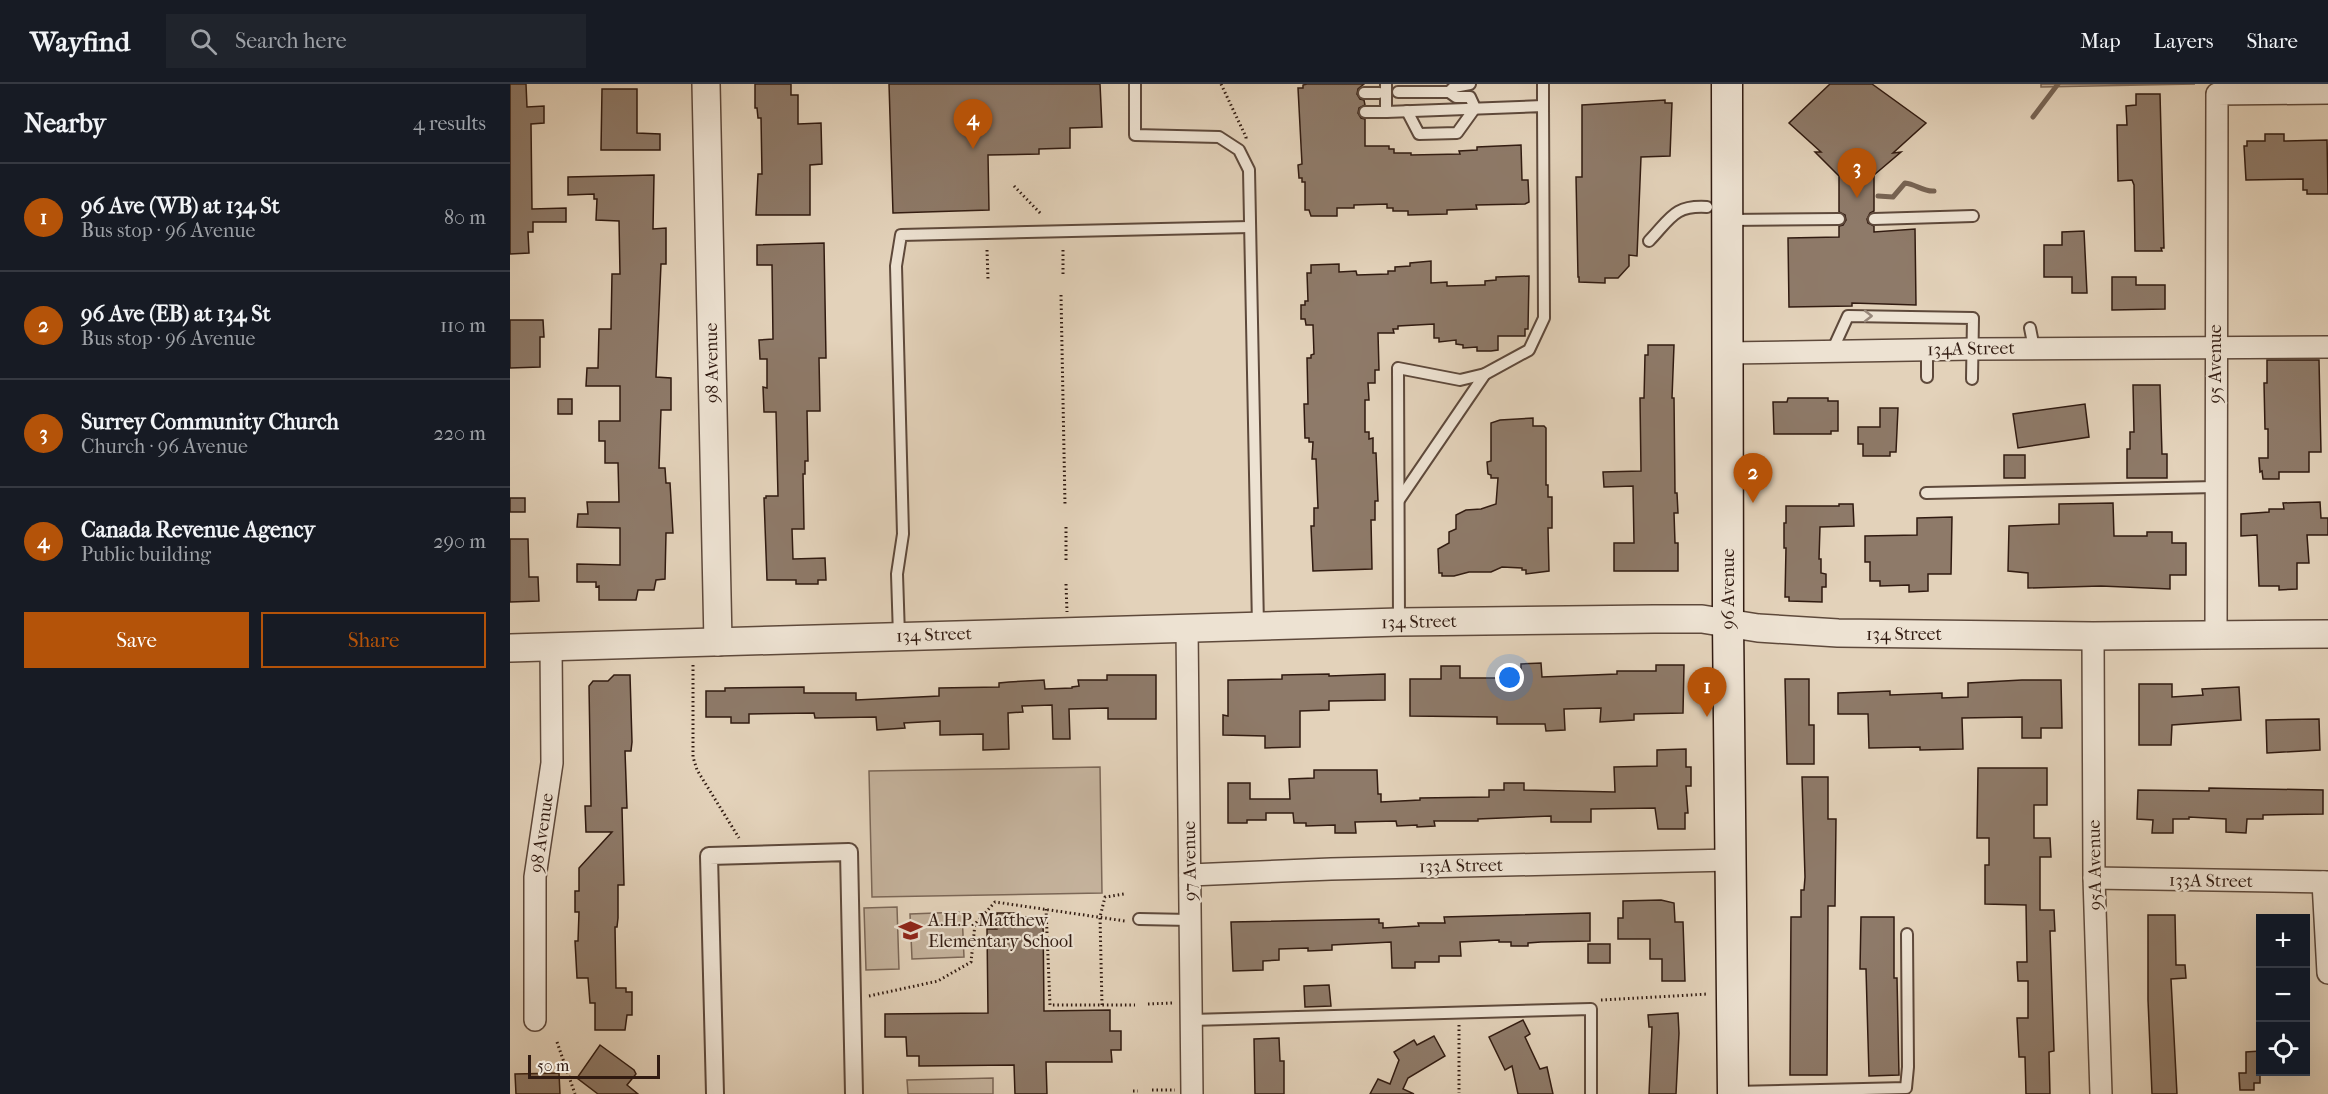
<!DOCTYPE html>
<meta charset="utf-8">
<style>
body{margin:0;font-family:"IM FELL French Canon",serif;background:#20242c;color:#f1f3f6}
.controls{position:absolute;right:18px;bottom:18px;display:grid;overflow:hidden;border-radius:0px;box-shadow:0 6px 24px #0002}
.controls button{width:54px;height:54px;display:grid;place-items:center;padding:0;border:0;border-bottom:2px solid #363941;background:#171b24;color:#f1f3f6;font:30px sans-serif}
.scale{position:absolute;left:18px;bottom:15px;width:132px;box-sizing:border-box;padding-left:6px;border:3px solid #311b11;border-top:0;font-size:16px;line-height:21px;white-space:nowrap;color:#311b11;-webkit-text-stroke:4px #ede2d2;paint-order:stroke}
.you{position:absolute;left:1000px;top:594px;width:21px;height:21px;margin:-15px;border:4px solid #fff;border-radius:50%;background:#1a73e8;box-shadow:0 0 0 9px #1a73e833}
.badge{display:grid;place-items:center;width:39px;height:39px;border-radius:50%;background:#b45309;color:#fff;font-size:20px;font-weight:700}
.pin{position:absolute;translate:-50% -50px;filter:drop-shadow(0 2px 3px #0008)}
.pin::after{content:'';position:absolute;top:32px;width:21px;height:18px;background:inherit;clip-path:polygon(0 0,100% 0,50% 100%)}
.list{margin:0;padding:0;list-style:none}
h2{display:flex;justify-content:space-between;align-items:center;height:78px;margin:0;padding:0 24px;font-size:26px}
h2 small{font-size:20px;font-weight:400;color:#9ea1a6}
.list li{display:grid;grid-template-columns:39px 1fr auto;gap:18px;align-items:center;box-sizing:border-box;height:108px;padding:0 24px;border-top:2px solid #363941}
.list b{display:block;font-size:22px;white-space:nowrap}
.list p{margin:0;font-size:20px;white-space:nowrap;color:#9ea1a6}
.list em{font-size:20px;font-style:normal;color:#9ea1a6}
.actions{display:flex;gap:12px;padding:18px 24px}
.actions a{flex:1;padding:14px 0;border:2px solid #b45309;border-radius:0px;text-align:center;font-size:21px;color:#b45309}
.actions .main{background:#b45309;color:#fff}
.icon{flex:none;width:33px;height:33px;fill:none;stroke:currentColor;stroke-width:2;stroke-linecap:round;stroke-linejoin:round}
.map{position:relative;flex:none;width:1818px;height:1010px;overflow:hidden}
header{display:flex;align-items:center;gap:36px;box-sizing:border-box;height:84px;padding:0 30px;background:#171b24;border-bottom:2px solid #363941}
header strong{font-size:28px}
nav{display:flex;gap:33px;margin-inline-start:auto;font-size:21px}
.search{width:420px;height:54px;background:#20242c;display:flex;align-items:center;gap:15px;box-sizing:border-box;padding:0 21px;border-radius:0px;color:#9ea1a6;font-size:22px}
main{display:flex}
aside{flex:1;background:#171b24}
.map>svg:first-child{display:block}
.green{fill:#c5b39d;stroke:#7b6757;stroke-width:1.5}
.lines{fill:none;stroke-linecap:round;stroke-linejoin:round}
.stream{stroke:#776454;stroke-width:5}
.building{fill:#8e7a69;stroke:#311b11;stroke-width:1.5}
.service-casing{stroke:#5e493b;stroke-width:14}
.pedestrian-casing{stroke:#5e493b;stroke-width:20}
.minor-casing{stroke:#5e493b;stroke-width:24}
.tertiary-casing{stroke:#5e493b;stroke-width:30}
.secondary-casing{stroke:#311b11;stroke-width:33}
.path{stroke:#311b11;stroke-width:3;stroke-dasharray:1.5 3;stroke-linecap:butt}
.service{stroke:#ede2d2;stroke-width:10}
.pedestrian{stroke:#ede2d2;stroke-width:16}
.minor{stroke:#ede2d2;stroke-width:21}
.tertiary{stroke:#ede2d2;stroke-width:27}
.secondary{stroke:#ede2d2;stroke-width:30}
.oneway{stroke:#98887b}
.labels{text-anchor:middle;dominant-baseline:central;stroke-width:4.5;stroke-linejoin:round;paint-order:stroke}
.street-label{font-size:18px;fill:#311b11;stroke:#ede2d2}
.poi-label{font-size:18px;fill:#311b11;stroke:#ede2d2;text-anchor:start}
</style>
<header>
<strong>Wayfind</strong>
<div class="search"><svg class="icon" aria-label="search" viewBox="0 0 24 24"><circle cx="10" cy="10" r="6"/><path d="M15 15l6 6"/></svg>Search here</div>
<nav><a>Map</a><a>Layers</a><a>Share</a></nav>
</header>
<main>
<aside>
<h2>Nearby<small>4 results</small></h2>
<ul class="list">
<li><span class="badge">1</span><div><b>96 Ave (WB) at 134 St</b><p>Bus stop · 96 Avenue</p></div><em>80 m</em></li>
<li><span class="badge">2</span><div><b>96 Ave (EB) at 134 St</b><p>Bus stop · 96 Avenue</p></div><em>110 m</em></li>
<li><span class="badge">3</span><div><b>Surrey Community Church</b><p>Church · 96 Avenue</p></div><em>220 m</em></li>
<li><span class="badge">4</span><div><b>Canada Revenue Agency</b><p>Public building</p></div><em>290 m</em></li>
</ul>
<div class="actions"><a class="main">Save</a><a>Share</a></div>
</aside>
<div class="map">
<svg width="1818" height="1010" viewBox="0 0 1818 1010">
<rect width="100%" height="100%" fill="#e3d2ba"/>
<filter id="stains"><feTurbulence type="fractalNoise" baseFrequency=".00333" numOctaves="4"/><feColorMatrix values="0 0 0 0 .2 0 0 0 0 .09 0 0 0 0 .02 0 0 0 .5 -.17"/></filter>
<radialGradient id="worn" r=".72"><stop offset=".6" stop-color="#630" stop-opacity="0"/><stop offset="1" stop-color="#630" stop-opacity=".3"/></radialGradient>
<g class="green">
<path d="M1531 0H1685L1531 3Z"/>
<path d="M590 683 592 809 362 813 359 687Z"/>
<path d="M387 823 389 885 356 886 354 824Z"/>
<path d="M452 828 454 873 402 875 400 830Z"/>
<path d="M483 994V1010H398L397 996Z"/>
</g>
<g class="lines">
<g class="stream">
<path d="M1523 33 1548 0"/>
<path d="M1368 112 1383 113 1395 99C1406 100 1413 108 1424 107"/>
</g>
</g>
<g class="building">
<path d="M0 0H16L17 23 34 22V39L21 40 22 125 56 124V138H23V148H18L19 169 0 170Z"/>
<path d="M245 0H281V11H288V40L311 39 312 80 300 81V131H246L248 90H252L251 34H248L247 24H245Z"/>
<path d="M379 0H590L592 43 560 44V64L529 65V70L478 71 479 126 383 129Z"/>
<path d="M797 0H854L848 5 847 10 850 15 854 16 855 21 849 24 848 29 851 34 855 35V62H879V65H884V69H901V71L950 70 949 67 967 66V63L1011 61 1012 96H1018L1019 118 1015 120 966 121 967 125 937 126V130L898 131V127H883V124H877V120L844 121V124H827V132H801L799 126H795V98H792V94H789L788 81 792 80 788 4H793V1Z"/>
<path d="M1320 0H1362L1416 39 1383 69 1391 68 1364 91V127L1360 129 1357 135 1358 139 1364 142V148L1405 145 1406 221 1342 219V222L1279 223 1278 154 1329 153V142L1333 141 1336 136 1335 131 1329 128V92L1305 68H1311L1279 39Z"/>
<path d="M92 5H127V49L150 50V66H91Z"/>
<path d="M1626 10H1650L1654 164H1651L1652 167H1625L1624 101 1622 96 1608 97 1607 41H1617L1616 22 1626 21Z"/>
<path d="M1155 16V19H1162L1160 72 1131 73 1127 172 1119 171V182L1108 194H1095V199L1069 198V193H1068L1066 93H1072V21Z"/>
<path d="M1755 50H1774V57L1817 56 1818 110H1797V106H1793V95L1736 96 1734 62H1737V57H1755Z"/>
<path d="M144 91 143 145 156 144V180H151L146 293 161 294V326H151L149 384H155L156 399H160L163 449H156L155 495 146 496 144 506H128L126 516H89V502L86 503V498H67V480L110 481V444L67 443 68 430H78L77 418H109L108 379H95V357H89V337H110V302H76L77 284H88L89 245H101L102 190H110L109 137 86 136 87 115H84V110L58 111V93Z"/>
<path d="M1574 147 1577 209H1562V193H1534V161H1552V148Z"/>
<path d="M314 159 316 274H309L310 327H297L298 377H295V390H293L294 445H282L283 475 315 474 316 496H308V500H286V496H257L254 414H256V412H268L266 328H254L253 303 257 304V275H250L249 256 263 255 262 181H247V161Z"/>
<path d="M921 177V199L937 198V202L972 201H975V197L986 196V193L1019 192 1018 245H1015V252H988V266L981 267H967V263L953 264V261L946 260V256L929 258V254H924V240L888 242V245H883L884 249H868L869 286H865V299H858L859 316H855V348H859V355L863 354V369H866L868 417H865V436H861L862 485 803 487 801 442H804V424H808L806 375H802L803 358H799V354H795L794 320H798L797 274H801V271L804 270 803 241H796L795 235H791V221H795V217H798L797 189H801V181L829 180V188L846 187 847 191 878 190V187H885V183L900 182V179Z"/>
<path d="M1602 193H1626V201H1655V225L1602 226Z"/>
<path d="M0 236H33L34 253H30V283L0 284Z"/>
<path d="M1138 261H1164L1162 314H1164L1165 409H1167L1168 429H1164L1165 459H1168V487H1104V459H1124L1123 402 1094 403 1093 388 1131 387 1130 314H1134L1135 271H1138Z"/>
<path d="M1757 276H1809L1811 368H1799V388H1769V395H1753L1752 387 1750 388 1749 374H1758V345H1755L1754 299H1757Z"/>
<path d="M1623 301H1650L1652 370H1657V394H1617V365H1620V348H1624Z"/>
<path d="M1278 314H1318V317H1328V347H1321V350H1264L1263 318H1277Z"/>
<rect x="48" y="315" width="14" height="15"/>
<path d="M1575 320 1579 353 1508 364 1503 330Z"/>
<path d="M1370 324H1388L1386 368H1380V372H1353V360H1348V343H1370Z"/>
<path d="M1023 334V342H1034L1036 344V401H1038V413H1042V444H1038L1039 487 1016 490V486H1012V484L992 483 981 488H959L944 492H932V489H929L928 465 939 459V448L946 445V431L956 426 971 425 986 420 988 394H981V391L978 390 977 378 981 377V339L990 336Z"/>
<rect x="1494" y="371" width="21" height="23"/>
<rect x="0" y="414" width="15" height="14"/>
<path d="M1810 418 1811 434H1818V451H1797L1799 479H1787V505L1769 506V502H1749L1747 451 1731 452V430L1759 428V425H1774L1773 419Z"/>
<path d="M1603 419 1604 452H1637V448H1662V459H1676V491H1660V505L1591 502 1518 504V489L1498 487 1499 442 1549 440V420Z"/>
<path d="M1329 420H1343L1344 442 1310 443 1309 475H1311V489L1316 490V503H1312V518L1279 517V513H1275L1276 464H1274V439H1276V422H1329Z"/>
<path d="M1442 433 1441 490H1418V507L1399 508V501L1370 502V497H1360V478H1355V452L1407 451V434Z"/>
<path d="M0 455H18L19 493H28L29 517 0 518Z"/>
<path d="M1031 579 1032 593 1107 590V587H1146V581H1174L1173 629 1124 630V636L1090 638 1091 624 1054 625 1055 646 1036 647 1035 640H987V633L900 632V595H931V582H950V594H1011V580Z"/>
<path d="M819 590V592L875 590V616L819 617V626L790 627V663L755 664V652L713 651V631L718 632V596L772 595V591Z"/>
<path d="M104 591H120L122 658 121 667H115L117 724H112L114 801H108V834L107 843H105L106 904H116V908H122V931H117L115 946H85V919H80L78 894H67L65 857H68L69 828H65V807H69V784L102 748H76L75 722H81L79 602 83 597H98Z"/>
<path d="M597 591H646V635H598V624L559 625 560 655H543L542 621 512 622 513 628 498 629 499 665 473 666V650L430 651V637L394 639 395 644 367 646 366 633 305 634 304 629 239 630V639H221V633H196V607H215V604L294 603V609H346V616L429 612V604L489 603V599L499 598 534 596 535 605 562 604V603L569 602 568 596H597Z"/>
<path d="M1275 595H1299V641H1304V680H1277Z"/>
<path d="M1512 596H1551L1552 644H1531V654H1512V633L1452 634 1453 665 1410 666V663L1359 664 1358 630H1328V609L1380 607V611L1432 609V614L1458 613V599Z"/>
<path d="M1629 600H1662V613L1693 611 1692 605 1729 603 1731 636 1662 641 1661 661H1629Z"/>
<path d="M1809 635 1810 666 1757 669 1756 636Z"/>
<path d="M1176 665V683H1181V702H1176L1178 729H1175V745H1148L1145 724 1081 725V738H1041V732L968 735V737H924L925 742 907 743V741L887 742 886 737 845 738 846 749H825V741L796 742V739H784L783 729H756V736H737V739H718V699H740V715H780L779 695 804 694V686H867L868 710H871V718L910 716V714L979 713V706H994V699H1014V706L1105 708 1104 683 1147 682V666Z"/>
<path d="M1468 684H1537V721H1524V754H1540L1541 773H1530V826H1544L1545 847H1540L1544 967 1539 968 1540 1010H1516L1515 973H1509L1507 934H1518V897H1508L1507 878H1517L1516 821 1475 820V781H1479V754H1467Z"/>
<path d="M1292 693H1318V735H1326L1325 822H1318L1317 991H1280L1281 833H1291V806H1294L1295 793Z"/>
<path d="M1699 704 1813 706V730L1753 731V735H1737L1736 749 1716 748V735L1679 733V735H1663V749H1642L1643 736 1627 735 1628 706 1699 707Z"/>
<path d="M1151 816 1164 819 1165 838H1173L1175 897H1152V875H1140V855H1108V834H1113V817Z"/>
<path d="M487 829H509V833H533L534 927 600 926V947H611V966H601L602 978H536L537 1010H505L504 981 409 982V972H397L396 953H375V930L478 929 477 845H487Z"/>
<path d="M1080 829V857L1031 858 1018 859V862H1001V858H989V856L950 858 951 872H929V878H905V884H882L881 858 822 861V866L798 867V864L769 865V876L753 877V886L723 887 721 838 869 835V839H873V844L909 842 908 839H935L934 833Z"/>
<path d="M1638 831H1665L1666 881H1675L1676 894 1661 895 1667 1010H1642L1638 916Z"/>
<path d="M1351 833H1384V894H1387L1389 991 1359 992 1356 885H1350Z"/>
<rect x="1078" y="860" width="22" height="19"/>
<path d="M819 901 821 922 795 923 794 902Z"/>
<path d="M1168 929 1169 949 1166 1010H1139L1142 943H1139L1138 931Z"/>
<path d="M1013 936 1020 950 1015 953 1030 985 1037 983 1043 1010H1008L1002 982 995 986 979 953Z"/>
<path d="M924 952 935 972 898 994 893 1005 904 1010H860L868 995 880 1000 889 976 884 968 904 956 907 961Z"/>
<path d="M769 954 770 977H774V1010H745L744 955Z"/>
<path d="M90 961 124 986 126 990 117 1001 128 1010H88L67 994Z"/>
<path d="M1750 967V999H1744V1006H1730L1729 989H1736V968Z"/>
<path d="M49 989 50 1010H6L5 990Z"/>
</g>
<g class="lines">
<defs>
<g id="service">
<path d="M625 0V51L709 53 729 66 739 86 748 542"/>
<path d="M876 0V28L1033 22 1034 234 1019 266 975 290 950 296 888 284 889 537"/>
<path d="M888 8H939L946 13H960L965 24 947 49 909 50 897 27"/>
<path d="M939 8 944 3 960 0"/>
<path d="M854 9H869"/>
<path d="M1033 22V0"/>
<path d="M855 28H876"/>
<path d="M1364 135 1463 132"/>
<path d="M1218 136 1329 135"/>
<path d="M1139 157C1161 134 1164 121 1197 123"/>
<path d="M1520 244 1524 264"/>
<path d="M1417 265V293"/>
<path d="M1322 267 1338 232 1463 234 1462 295"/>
<path d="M1416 409 1706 403"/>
<path d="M889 416 975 290"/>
<path d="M389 552 387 490 393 450 386 182 391 151 740 143"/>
<path d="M629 835 680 836"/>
<path d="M681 936 1081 925V1010"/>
<path d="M1223 1008 1396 1004 1398 983 1397 850"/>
</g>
<path id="pedestrian" d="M205 1010 199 772 339 768 344 1010"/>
<g id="minor">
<path d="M1217 269 1462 265 1818 263"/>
<path d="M677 544 682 1010"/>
<path d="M1706 550 1707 10 1818 9"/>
<path d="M1583 552 1584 794 1591 1010"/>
<path d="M680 791 821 785 1221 776"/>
<path d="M1584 794 1818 798"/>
<path d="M1813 798 1818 889"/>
<path d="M25 936V793L42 679 41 563"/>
</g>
<g id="tertiary">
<path d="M196 0 208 558"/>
<path d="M0 564 889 538 1144 535H1192L1248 544 1328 549 1583 552 1818 550"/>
</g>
<path id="secondary" d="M1217 0 1218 539 1223 1010"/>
</defs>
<use href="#service" class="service-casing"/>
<use href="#pedestrian" class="pedestrian-casing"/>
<use href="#minor" class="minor-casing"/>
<use href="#tertiary" class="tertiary-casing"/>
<use href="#secondary" class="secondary-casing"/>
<g class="path">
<path d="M711 0 736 53V55"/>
<path d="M504 102 532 131"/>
<path d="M477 166 478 195"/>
<path d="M553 190V163"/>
<path d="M551 211 555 421"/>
<path d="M556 476V441"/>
<path d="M556 500 557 528"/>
<path d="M183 581V673L187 686 229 754"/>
<path d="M536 825 540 921H625"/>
<path d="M359 912 428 897 461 878 465 840 485 818 615 837"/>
<path d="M1091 916 1198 910"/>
<path d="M638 920 662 919"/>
<path d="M592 921 590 833 595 813 614 810"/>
<path d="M949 941V1009"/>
<path d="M47 958 65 1010"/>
<path d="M642 1006H665"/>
<path d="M623 1007H628"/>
</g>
<use href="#service" class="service"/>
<use href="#pedestrian" class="pedestrian"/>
<use href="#minor" class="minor"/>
<use href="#tertiary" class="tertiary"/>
<use href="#secondary" class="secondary"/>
</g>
<defs><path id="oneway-chevron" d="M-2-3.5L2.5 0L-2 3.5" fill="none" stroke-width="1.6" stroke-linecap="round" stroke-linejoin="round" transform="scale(1.5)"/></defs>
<use class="oneway" href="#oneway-chevron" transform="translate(1358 232)"/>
<defs>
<symbol id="school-bare" viewBox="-9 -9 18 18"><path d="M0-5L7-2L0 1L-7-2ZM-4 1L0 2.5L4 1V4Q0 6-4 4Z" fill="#8f2418" stroke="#ede2d2" stroke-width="2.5" paint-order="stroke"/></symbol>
</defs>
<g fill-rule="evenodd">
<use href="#school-bare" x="384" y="830" width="33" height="33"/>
</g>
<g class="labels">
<g class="street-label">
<text transform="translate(1461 265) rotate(-1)">134A Street</text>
<text transform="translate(202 279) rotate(-91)">98 Avenue</text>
<text transform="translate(1705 280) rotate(-90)">95 Avenue</text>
<text transform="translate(1218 505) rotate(-90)">96 Avenue</text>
<text transform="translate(909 538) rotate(-1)">134 Street</text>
<text x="1394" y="550">134 Street</text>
<text transform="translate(424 551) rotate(-2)">134 Street</text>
<text transform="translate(32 749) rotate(-82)">98 Avenue</text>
<text transform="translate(680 777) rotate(-91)">97 Avenue</text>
<text transform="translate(1585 781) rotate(-91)">95A Avenue</text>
<text transform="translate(951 782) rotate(-1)">133A Street</text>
<text transform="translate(1701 797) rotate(1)">133A Street</text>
</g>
<g class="poi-label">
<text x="418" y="836">A.H.P. Matthew<tspan x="418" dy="21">Elementary School</tspan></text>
</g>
</g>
<rect width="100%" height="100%" filter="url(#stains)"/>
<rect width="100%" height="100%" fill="url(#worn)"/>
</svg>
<div class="controls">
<button>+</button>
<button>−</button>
<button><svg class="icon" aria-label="locate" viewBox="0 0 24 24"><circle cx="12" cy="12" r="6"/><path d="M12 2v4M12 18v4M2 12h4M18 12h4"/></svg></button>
</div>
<div class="scale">50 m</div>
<div class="you"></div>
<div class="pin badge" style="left:1197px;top:633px">1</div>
<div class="pin badge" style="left:1243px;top:419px">2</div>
<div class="pin badge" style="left:1347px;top:114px">3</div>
<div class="pin badge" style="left:463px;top:65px">4</div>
</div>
</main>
